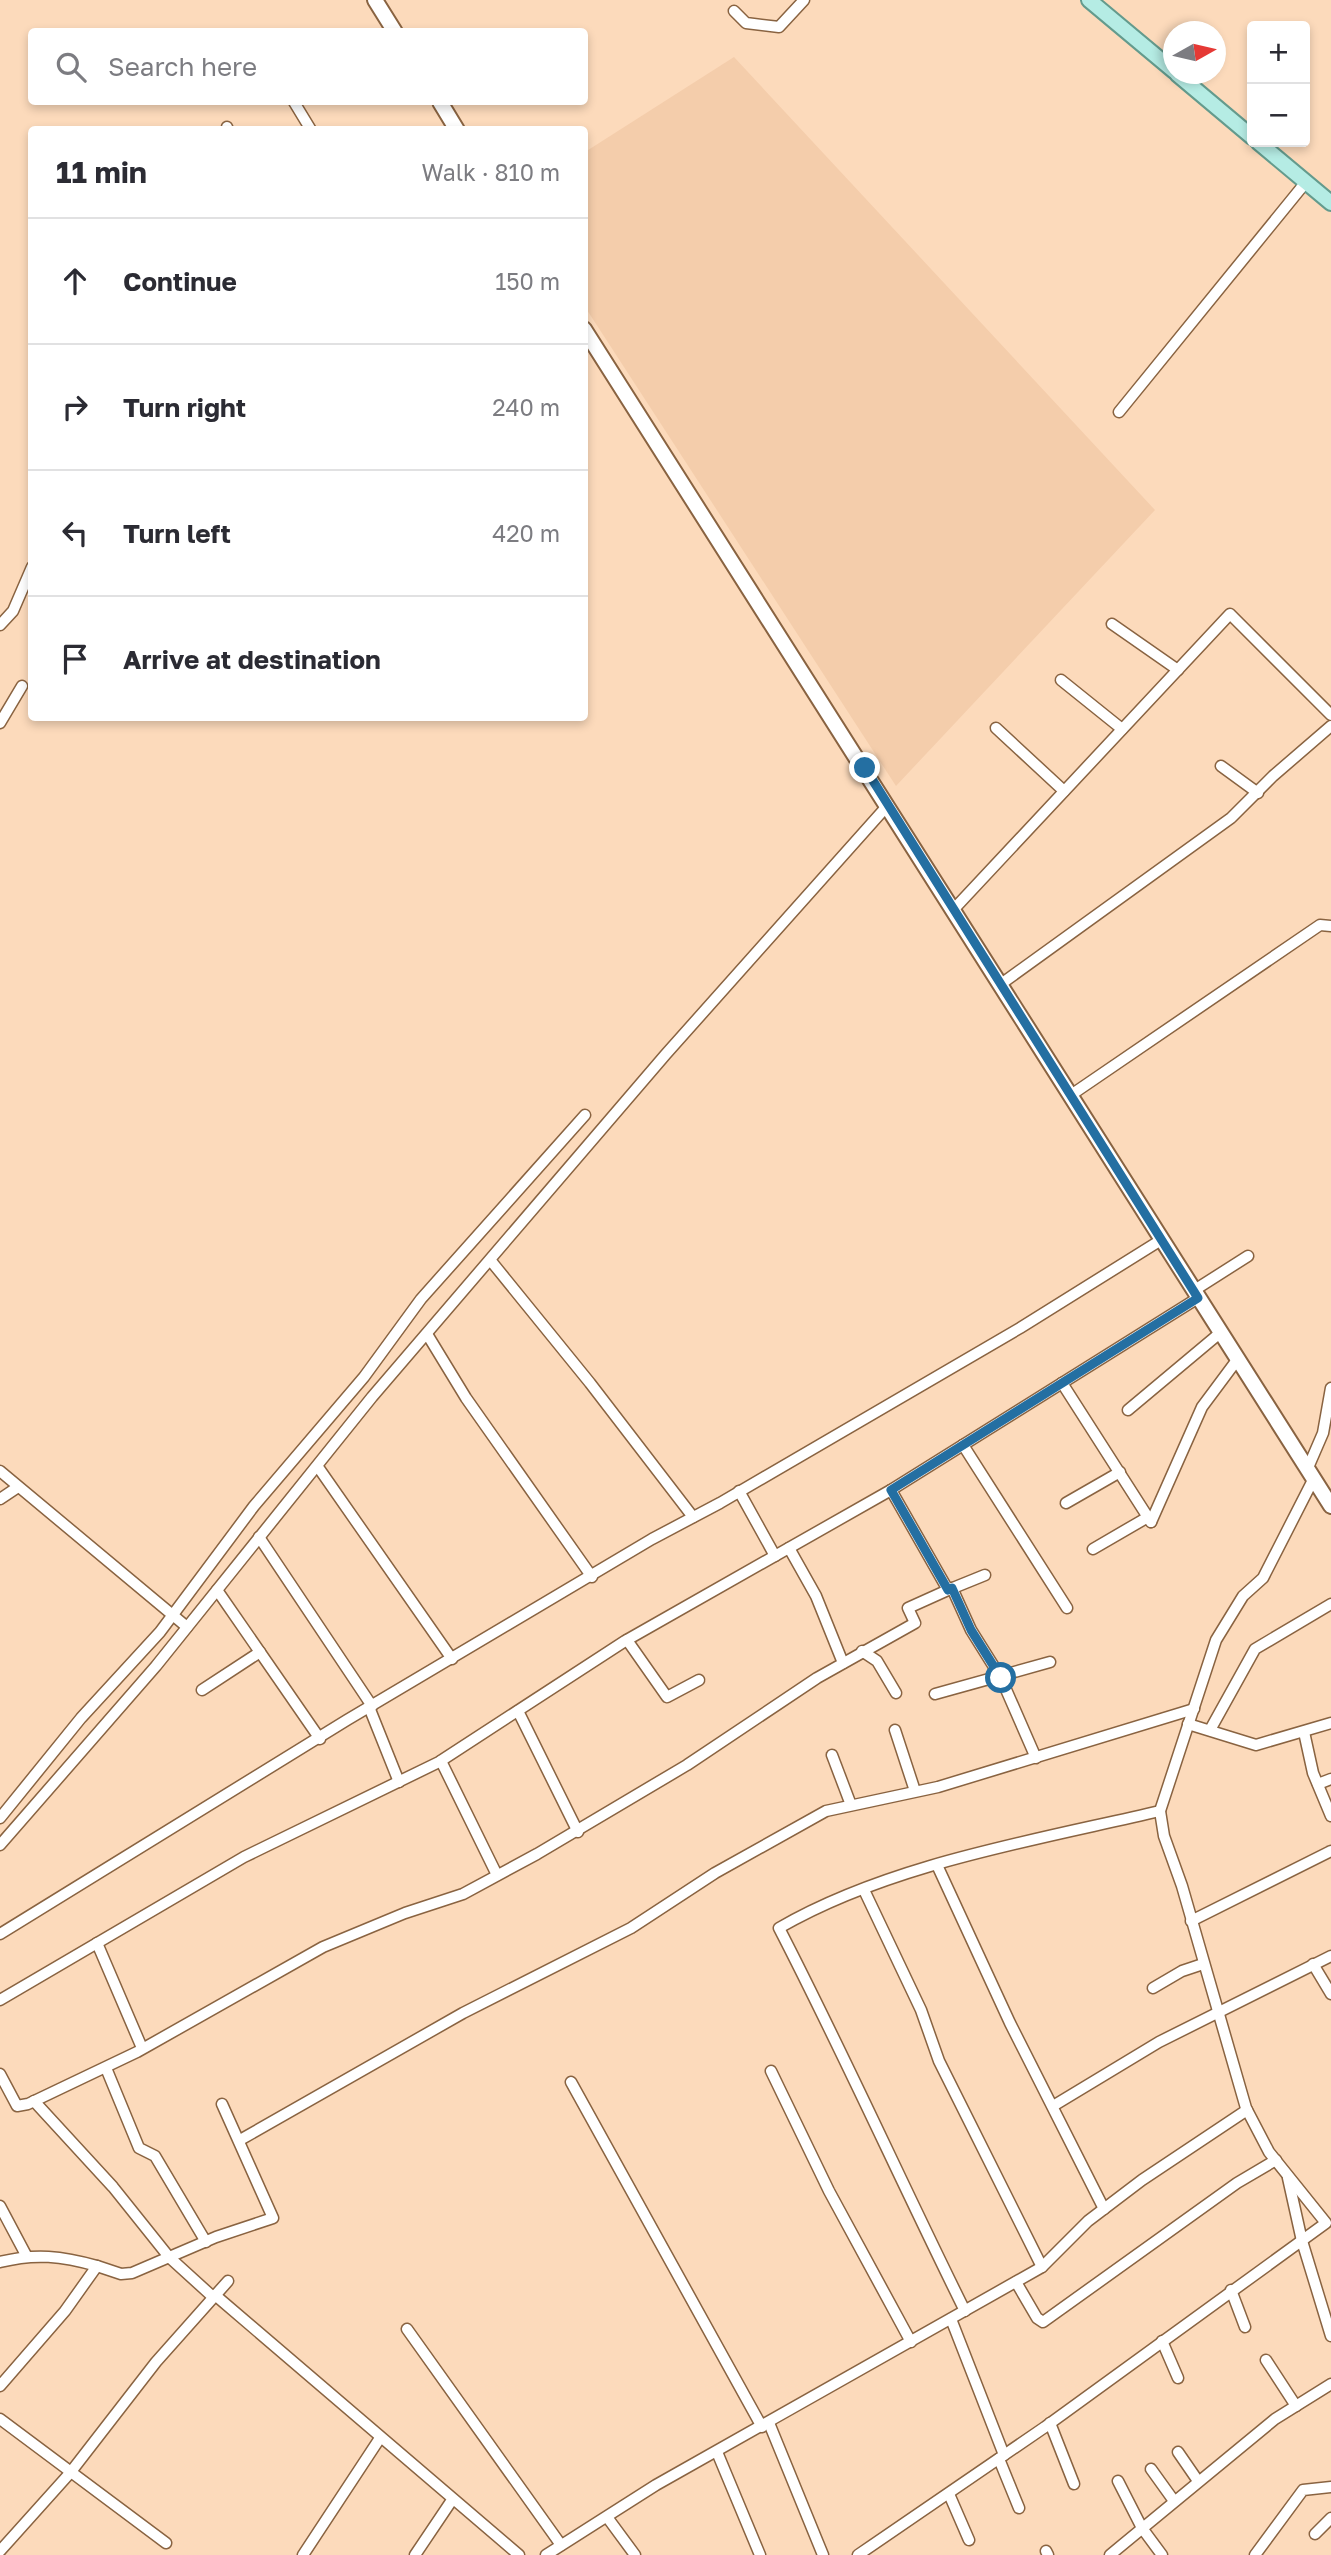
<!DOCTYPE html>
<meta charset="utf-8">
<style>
body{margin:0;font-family:"Golos Text",sans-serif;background:#f2f2f3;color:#2b2b33}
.controls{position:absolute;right:21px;top:21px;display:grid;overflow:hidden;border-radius:7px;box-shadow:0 4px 10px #0003}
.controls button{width:63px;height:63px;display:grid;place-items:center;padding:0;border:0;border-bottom:2px solid #e1e1e2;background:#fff;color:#2b2b33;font:35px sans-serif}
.compass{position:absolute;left:1163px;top:21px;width:63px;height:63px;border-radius:50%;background:#fff;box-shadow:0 4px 10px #0003;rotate:82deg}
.stop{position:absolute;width:21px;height:21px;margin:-16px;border:5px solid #246fa2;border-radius:50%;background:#fff}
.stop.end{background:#246fa2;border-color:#fff;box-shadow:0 2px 7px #0008}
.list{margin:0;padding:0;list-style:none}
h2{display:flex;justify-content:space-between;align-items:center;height:91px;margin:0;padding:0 28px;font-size:30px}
h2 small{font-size:23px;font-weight:400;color:#7c7c81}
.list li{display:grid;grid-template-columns:46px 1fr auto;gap:21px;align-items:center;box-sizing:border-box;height:126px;padding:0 28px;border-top:2px solid #e1e1e2}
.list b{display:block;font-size:26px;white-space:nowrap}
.list em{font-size:23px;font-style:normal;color:#7c7c81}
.icon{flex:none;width:38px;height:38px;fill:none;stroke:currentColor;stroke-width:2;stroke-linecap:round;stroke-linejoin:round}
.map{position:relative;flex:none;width:1331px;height:2555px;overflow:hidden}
.search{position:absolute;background:#fff;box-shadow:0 4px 10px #0003;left:28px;top:28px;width:560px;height:77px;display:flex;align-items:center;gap:18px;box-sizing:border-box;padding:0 24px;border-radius:7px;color:#7c7c81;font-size:26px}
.panel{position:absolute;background:#fff;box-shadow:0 4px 10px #0003;left:28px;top:126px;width:560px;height:595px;border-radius:7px}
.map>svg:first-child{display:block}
.built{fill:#f4cdab}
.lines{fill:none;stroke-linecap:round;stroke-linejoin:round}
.minor-casing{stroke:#896341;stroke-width:13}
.secondary-casing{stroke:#896341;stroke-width:18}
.primary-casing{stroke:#649b8d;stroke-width:18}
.minor{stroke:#fff;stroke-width:10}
.secondary{stroke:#fff;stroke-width:14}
.primary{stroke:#b5ece4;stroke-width:14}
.route{stroke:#246fa2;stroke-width:9}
</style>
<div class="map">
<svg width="1331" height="2555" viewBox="0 0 1331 2555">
<rect width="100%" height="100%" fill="#fcdabb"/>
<path class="built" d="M734 57 1155 510 896 786 585 307V152Z"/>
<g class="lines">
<defs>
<g id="minor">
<path d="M734 11 746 23 779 27 804 0"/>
<path d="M294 102 311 130"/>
<path d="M227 127 228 130"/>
<path d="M1119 412 1306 182"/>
<path d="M1112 624 1178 670"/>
<path d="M0 625 13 611 32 567"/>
<path d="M1061 680 1122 729"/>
<path d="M0 723 22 686"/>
<path d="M996 728 1064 791"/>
<path d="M1221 766 1258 793"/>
<path d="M954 909 1230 614 1331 715"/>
<path d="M1001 984 1231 818 1273 776 1331 726"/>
<path d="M1071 1095 1320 925 1331 926"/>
<path d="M491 1261 590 1383 693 1517"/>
<path d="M1193 1291 1248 1256"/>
<path d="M427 1334 466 1398 592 1577"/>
<path d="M1062 1383 1151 1522"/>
<path d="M1128 1410 1220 1333"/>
<path d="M963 1445 1067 1608"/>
<path d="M318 1467 452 1659"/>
<path d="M1307 1470 1323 1433 1331 1388"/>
<path d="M0 1471 187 1627"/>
<path d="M739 1491 775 1556"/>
<path d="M0 1499 18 1487"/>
<path d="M1066 1503 1120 1472"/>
<path d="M1151 1522 1202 1407 1237 1360"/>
<path d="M259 1537 372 1706"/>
<path d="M789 1548 816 1596 843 1663"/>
<path d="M1093 1549 1148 1517"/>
<path d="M952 1588 971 1630 1001 1678 1036 1758"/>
<path d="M217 1590 320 1739"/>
<path d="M948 1590 985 1575"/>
<path d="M627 1640 667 1697 699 1680"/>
<path d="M862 1651 877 1661 896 1693"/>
<path d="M202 1690 260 1652"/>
<path d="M935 1694 1050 1662"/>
<path d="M369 1707 399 1782"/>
<path d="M518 1711 578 1832"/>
<path d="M1188 1724 1256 1745 1331 1723"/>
<path d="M895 1730 915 1791"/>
<path d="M1210 1730 1255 1649 1331 1604"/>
<path d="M1304 1732 1313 1773 1331 1816"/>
<path d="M832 1755 851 1805"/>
<path d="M441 1761 497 1875"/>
<path d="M1318 1784 1331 1779"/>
<path d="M0 1818 81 1718 160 1632 254 1506 364 1377 421 1299 585 1115"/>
<path d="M0 1845 156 1666 372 1397 666 1054 888 805"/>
<path d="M937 1865 1010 2023 1104 2209"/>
<path d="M864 1890 921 2010 939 2061 1042 2267"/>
<path d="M1191 1921 1331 1851"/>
<path d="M0 1934 347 1720 652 1539 720 1503 1020 1328 1161 1240"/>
<path d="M97 1943 142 2048"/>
<path d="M1313 1964 1331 1994"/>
<path d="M1153 1988 1182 1971 1203 1964"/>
<path d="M0 2000 244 1857 439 1762 625 1641 891 1490 1198 1298"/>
<path d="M106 2068 139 2148 155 2156 206 2242"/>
<path d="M771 2071 829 2191 911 2342"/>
<path d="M0 2074 17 2106 28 2104 137 2052 323 1947 405 1913 463 1894 537 1854 687 1765 817 1678 915 1623 908 1608 948 1590 891 1490"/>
<path d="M571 2082 762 2427"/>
<path d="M34 2101 113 2187 169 2257 213 2297"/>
<path d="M1053 2106 1159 2042 1331 1956"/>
<path d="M240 2140 463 2013 631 1928 715 1873 826 1811 938 1787 1194 1709"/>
<path d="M1288 2178 1302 2241 1331 2336"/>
<path d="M0 2206 26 2255"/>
<path d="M0 2262C35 2253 62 2256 97 2266L65 2311 0 2386"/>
<path d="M97 2266 121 2274 132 2273 216 2237 273 2218 222 2104"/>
<path d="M1016 2282 1037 2318 1043 2322 1237 2183 1276 2160"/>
<path d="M1231 2290 1245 2327"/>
<path d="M215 2295 519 2555"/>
<path d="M965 2311C902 2184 844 2054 779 1928 889 1864 1036 1840 1160 1811"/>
<path d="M951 2319 1004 2455"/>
<path d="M407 2329 561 2545"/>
<path d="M1162 2341 1178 2378"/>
<path d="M1266 2360 1296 2406"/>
<path d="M0 2419 166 2543"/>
<path d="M769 2423 823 2555"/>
<path d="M1050 2423 1074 2484"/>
<path d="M717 2452 760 2555"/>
<path d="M1178 2452 1198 2481"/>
<path d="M999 2459 1019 2508"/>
<path d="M1151 2469 1174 2501"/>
<path d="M1118 2481 1142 2528 1162 2555"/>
<path d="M949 2494 969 2540"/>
<path d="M607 2517 635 2555"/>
<path d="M1315 2534 1331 2518"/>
<path d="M0 2551 70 2473 156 2362 228 2281"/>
<path d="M1046 2551 1048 2555"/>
<path d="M303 2555 380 2438"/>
<path d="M415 2555 452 2500"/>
<path d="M546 2555 656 2485 1042 2267 1088 2221 1142 2180 1247 2110"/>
<path d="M858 2555 1045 2427 1326 2223 1269 2152 1246 2108 1182 1886 1164 1836 1160 1811 1216 1640 1243 1596 1263 1578 1313 1480"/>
<path d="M1110 2555 1275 2419 1331 2384"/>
<path d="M1255 2555 1303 2490 1331 2487"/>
</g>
<g id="secondary">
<path d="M375 0 395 32"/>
<path d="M440 102 457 130"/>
<path d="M584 329 1331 1506"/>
</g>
<g id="primary">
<path d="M1089 0 1174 71"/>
<path d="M1177 74 1252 137"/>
<path d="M1258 142 1331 203"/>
</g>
</defs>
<use href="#minor" class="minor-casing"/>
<use href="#secondary" class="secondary-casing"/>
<use href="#primary" class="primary-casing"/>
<use href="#minor" class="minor"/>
<use href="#secondary" class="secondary"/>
<use href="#primary" class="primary"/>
</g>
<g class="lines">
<path class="route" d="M865 768 1198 1298 891 1490 948 1590 952 1588 971 1630 1001 1678"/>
</g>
</svg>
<div class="controls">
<button>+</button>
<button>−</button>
</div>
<svg class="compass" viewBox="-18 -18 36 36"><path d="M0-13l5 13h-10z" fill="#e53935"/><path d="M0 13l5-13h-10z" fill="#7c7c81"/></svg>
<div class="stop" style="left:1001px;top:1678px"></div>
<div class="stop end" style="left:865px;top:768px"></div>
<div class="search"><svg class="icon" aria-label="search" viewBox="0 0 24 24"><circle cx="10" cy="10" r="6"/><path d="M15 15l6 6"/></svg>Search here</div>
<section class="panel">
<h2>11 min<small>Walk · 810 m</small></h2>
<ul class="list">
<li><svg class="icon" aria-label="ahead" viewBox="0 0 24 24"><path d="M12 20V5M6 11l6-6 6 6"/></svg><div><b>Continue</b></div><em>150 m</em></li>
<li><svg class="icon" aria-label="right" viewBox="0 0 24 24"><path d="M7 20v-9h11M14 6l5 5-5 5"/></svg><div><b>Turn right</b></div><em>240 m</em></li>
<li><svg class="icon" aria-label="left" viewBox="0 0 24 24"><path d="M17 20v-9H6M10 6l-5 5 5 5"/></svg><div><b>Turn left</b></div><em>420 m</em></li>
<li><svg class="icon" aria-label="arrive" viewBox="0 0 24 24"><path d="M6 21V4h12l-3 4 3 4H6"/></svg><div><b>Arrive at destination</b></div></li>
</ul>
</section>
</div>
